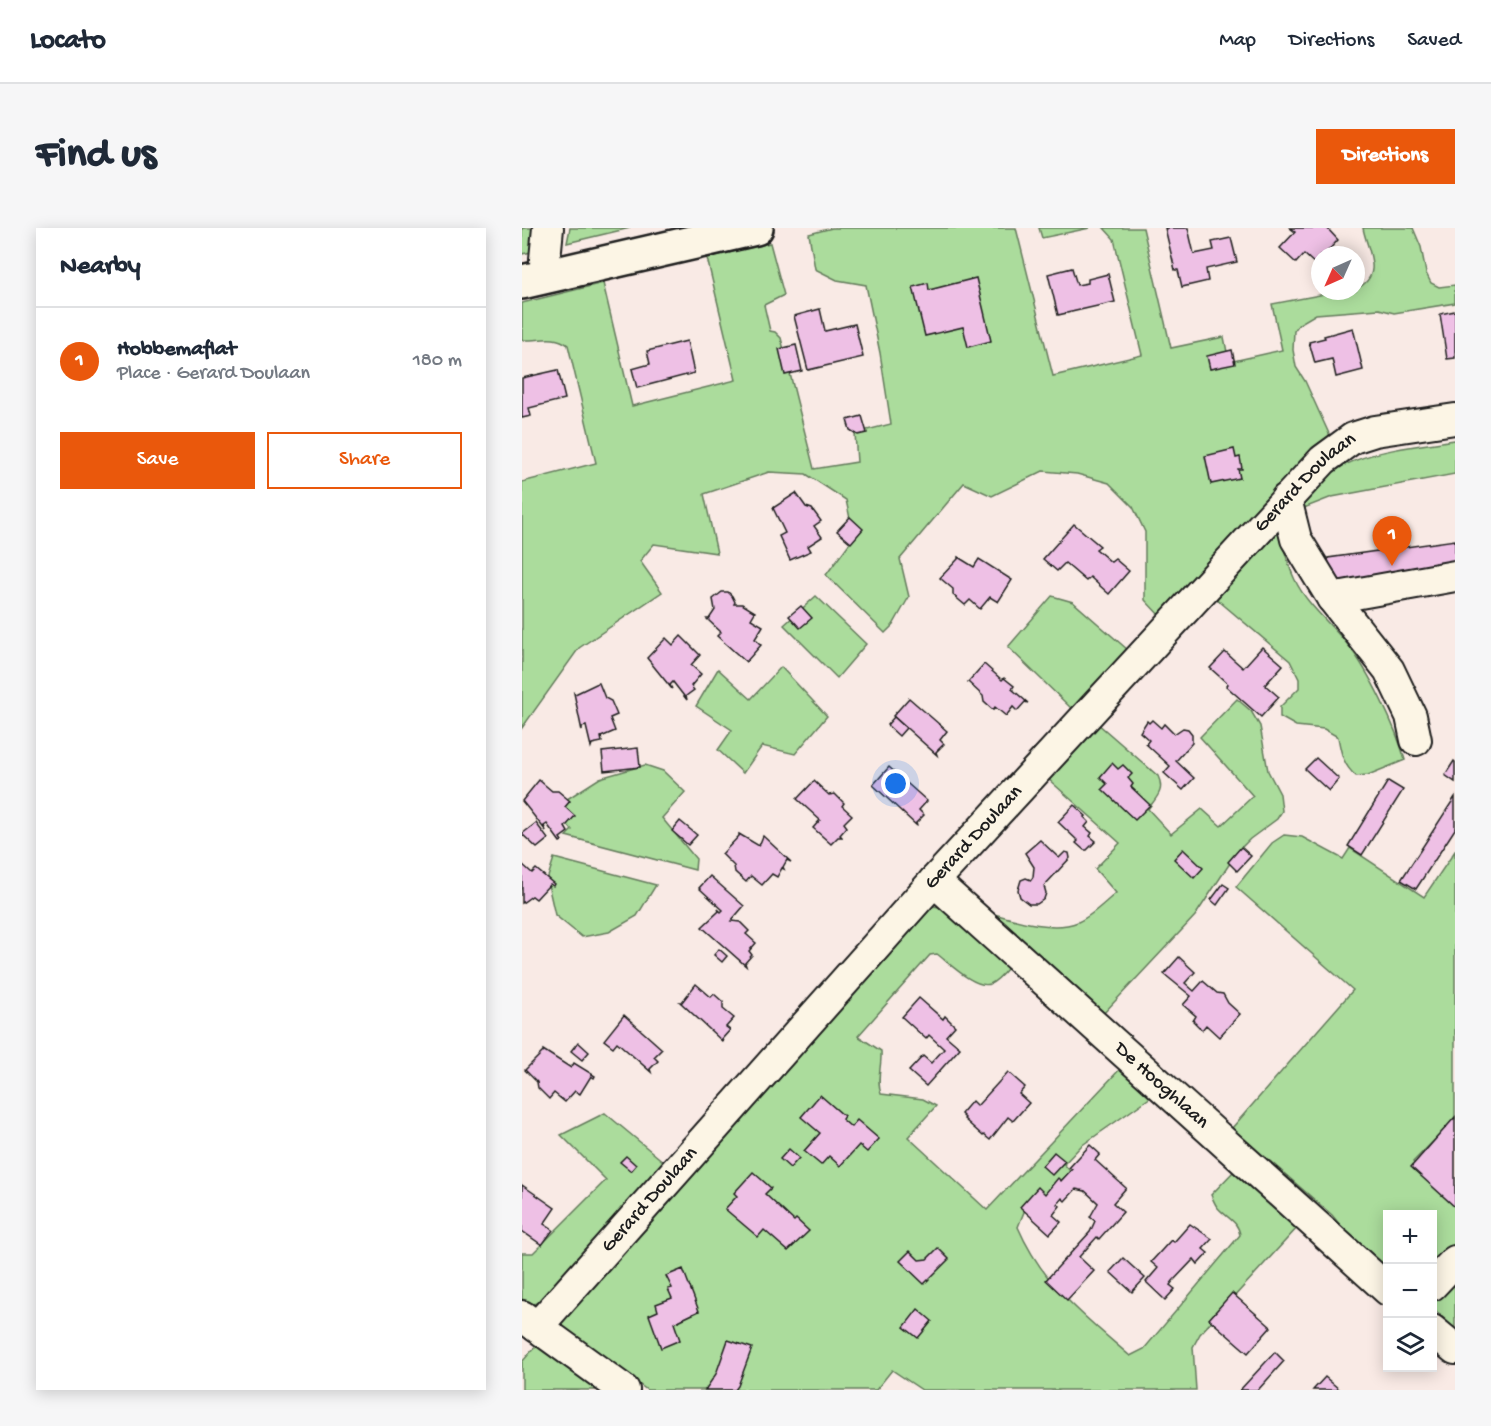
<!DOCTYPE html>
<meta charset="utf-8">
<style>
body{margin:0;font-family:"Gochi Hand",sans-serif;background:#f6f6f7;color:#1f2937}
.controls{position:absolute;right:18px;bottom:18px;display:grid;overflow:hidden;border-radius:0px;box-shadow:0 3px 15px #0003}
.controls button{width:54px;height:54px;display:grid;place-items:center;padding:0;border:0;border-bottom:2px solid #e0e1e3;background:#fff;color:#1f2937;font:30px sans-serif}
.compass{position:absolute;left:789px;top:18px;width:54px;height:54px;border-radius:50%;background:#fff;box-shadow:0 3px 15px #0003;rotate:225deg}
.you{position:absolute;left:374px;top:556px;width:21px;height:21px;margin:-15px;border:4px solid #fff;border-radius:50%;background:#1a73e8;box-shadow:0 0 0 9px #1a73e833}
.badge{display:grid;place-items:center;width:39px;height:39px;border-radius:50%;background:#ea580c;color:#fff;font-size:20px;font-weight:700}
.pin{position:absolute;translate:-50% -50px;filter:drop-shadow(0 2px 3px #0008)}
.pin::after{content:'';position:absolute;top:32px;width:21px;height:18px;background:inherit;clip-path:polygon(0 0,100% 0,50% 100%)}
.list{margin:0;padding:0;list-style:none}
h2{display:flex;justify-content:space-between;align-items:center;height:78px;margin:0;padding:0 24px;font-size:26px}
h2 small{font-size:20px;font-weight:400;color:#747a83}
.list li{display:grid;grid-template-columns:39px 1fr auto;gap:18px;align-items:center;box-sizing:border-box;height:108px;padding:0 24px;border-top:2px solid #e0e1e3}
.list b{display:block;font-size:22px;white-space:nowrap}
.list p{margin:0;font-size:20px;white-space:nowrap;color:#747a83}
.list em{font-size:20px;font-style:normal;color:#747a83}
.actions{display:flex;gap:12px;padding:18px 24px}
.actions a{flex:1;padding:14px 0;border:2px solid #ea580c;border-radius:0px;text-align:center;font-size:21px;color:#ea580c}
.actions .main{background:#ea580c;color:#fff}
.icon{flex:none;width:33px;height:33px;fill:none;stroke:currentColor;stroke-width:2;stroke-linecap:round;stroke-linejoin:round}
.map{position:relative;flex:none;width:933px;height:1162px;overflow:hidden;border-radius:0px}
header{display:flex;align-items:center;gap:36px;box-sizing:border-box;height:84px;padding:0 30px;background:#fff;border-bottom:2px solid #e0e1e3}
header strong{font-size:28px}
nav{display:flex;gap:33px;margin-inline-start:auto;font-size:21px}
.intro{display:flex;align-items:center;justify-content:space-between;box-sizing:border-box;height:144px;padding:0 36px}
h1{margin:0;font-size:42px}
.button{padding:15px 27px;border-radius:0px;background:#ea580c;color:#fff;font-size:21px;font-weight:700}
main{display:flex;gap:36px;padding:0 36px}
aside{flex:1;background:#fff;border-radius:0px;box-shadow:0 3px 15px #0003}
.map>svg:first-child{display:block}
.green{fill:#abdc9c;stroke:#647c5c;stroke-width:1.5}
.building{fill:#eec0e5;stroke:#1c1c1c;stroke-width:1.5}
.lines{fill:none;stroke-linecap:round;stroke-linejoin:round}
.minor-casing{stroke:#1c1c1c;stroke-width:34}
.major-casing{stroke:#1c1c1c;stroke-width:38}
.minor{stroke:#fcf5e5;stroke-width:30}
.major{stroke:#fcf5e5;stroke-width:33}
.labels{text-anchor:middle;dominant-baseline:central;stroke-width:4.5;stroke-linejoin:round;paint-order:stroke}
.street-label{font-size:20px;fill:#1c1c1c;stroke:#fcf5e5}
</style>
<header>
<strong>Locato</strong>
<nav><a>Map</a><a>Directions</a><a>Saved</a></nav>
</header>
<div class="intro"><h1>Find us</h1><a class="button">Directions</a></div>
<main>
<aside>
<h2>Nearby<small></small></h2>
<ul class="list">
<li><span class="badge">1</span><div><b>Hobbemaflat</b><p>Place · Gerard Doulaan</p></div><em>180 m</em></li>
</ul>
<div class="actions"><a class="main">Save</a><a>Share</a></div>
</aside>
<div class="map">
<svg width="933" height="1162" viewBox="0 0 933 1162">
<rect width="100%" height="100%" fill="#f9eae5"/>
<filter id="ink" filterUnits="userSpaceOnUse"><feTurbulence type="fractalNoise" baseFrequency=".0167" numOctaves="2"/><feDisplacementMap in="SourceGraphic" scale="12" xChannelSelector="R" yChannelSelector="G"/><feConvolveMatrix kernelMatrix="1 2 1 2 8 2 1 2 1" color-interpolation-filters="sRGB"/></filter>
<g filter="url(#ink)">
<g class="green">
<path d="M0 0H15L9 24 0 26Z"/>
<path d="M48 0H108L45 15Z"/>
<path d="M310 0H494L531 148 620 127 592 11 582 0H621L649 120 702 109 707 134 760 122 750 76 803 66 818 67 834 63V61C863 47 845 22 841 0H891L899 19 904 45 909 55 917 59 933 57V75L872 85 857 81 794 86 777 96 772 103 771 122 774 139 783 153 808 208 793 218 638 388 623 372V304L611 279 587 255 555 246 521 243 470 268 442 255 378 331 387 369 371 397 363 405 304 347 332 309 324 272 284 246 247 244 182 266 195 325 132 316 118 333 140 364 57 420 0 500V254L74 235 46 117C32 106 17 113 0 112V75L81 55 110 178 214 152 185 30 248 15 262 67 242 77 248 103 253 104 259 110 292 241 335 234 333 205 369 196 358 125 344 57 315 52 293 41 287 6Z"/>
<path d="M517 0H568L520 10Z"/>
<path d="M933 212V246L810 269 777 282C803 224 878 221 933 212Z"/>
<path d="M757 304C762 320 766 338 773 352 785 377 808 395 826 417 847 443 874 499 883 532L846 547 834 548C821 537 819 525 816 509L802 501 774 498 758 489V479L777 460V451L768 433 691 368 749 305Z"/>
<path d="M294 368 344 416 315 450 262 397Z"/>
<path d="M530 368 551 374 606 422 551 482 486 419Z"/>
<path d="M259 439 305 488 273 526 240 518 221 545 196 522 210 502 174 478 196 441 229 471Z"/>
<path d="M715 471 729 483 738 498 746 543 758 566 760 583 755 591 728 611 716 623 673 688 581 786 472 686C496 693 532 704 556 694 570 688 582 675 594 665L573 641 598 615 525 550 575 495 636 548C643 562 635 569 626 581L649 606 680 581 699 598 731 568 678 509Z"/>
<path d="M123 537 141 543 163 564 140 590 174 631 173 642 44 608 50 602 31 580 78 550Z"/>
<path d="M762 607 780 609 821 631 828 620 902 669 933 623V891L891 934 933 973V1017L911 1042 910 986H866L865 1040 823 1003 810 987 710 900 831 762 714 659 750 615Z"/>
<path d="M32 630 134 657 115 688 87 704 60 709 33 687 25 652Z"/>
<path d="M410 678 418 679 486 740C481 746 475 753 468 756 453 761 427 735 415 726L408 727 336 808 359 823C360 838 354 852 359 866L401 871 414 878 386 909 465 982 598 841 629 869 559 918 542 936 548 943 523 970 519 966 502 984 496 999C521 1057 562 1088 608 1128L622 1121 718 1007C716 993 705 990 696 980 693 977 691 971 689 967L712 943 775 1000 678 1106 671 1119 674 1162H400L370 1142 354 1162H125L32 1094Z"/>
<path d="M83 885 142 934 16 1074 12 1076 0 1071V1025H11L84 952 39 907Z"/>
<path d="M933 1049V1101L911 1080V1073Z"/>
<path d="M19 1112 86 1162H0V1134Z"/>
</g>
<g class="building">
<path d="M643 0H666L672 26 692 22 690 14 709 10 715 34 684 41 686 53 660 59 656 42H653Z"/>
<path d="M768 0H805L816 12 802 27H798V32L794 37 782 26 774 35 758 20 773 4Z"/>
<path d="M550 40 555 57 566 55V51L586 46 593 74 536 87 526 46Z"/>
<path d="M454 50 469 113 446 119 441 99 403 108 391 59 406 55 407 62Z"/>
<path d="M298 81 303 103 333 96 341 129 286 142 272 88Z"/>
<path d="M933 83V130L925 131 918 86Z"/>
<path d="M831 100 841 142 814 149 810 131 793 135 787 114 803 110 802 108Z"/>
<path d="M165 113 172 145 115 160 110 141 128 136 125 123Z"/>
<path d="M274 117 280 143 263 147 257 121Z"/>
<path d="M710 122 713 136 688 141 685 128Z"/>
<path d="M36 142 43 171 7 180 9 188 0 190V150Z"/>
<path d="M340 188 345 205 336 207 328 202 325 192Z"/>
<path d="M712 221 714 230 718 229 720 241H716L718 250 689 256 683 228Z"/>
<path d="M274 265 284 279 290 281 299 293 292 298 300 309 286 318 289 323 268 332 257 308 263 305 251 280Z"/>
<path d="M328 289 341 301 329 315 315 303Z"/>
<path d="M552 296 578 318 574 321 589 334 593 331 607 343 587 366 568 349 564 353 543 335 535 343 521 331Z"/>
<path d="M933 312V346L811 364 806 330Z"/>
<path d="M436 329 452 339 457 331 490 352 476 374 468 369 458 381 448 372 443 377 431 367V361L418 350 436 331Z"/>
<path d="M200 364H206L210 368 213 374 212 376H220L233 384 229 391 241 398 233 411 239 417 224 434 195 408 199 404 185 391H187L193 382 191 371Z"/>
<path d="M279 378 290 390 278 400 267 388Z"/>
<path d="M159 408 178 427 169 437 179 446 169 458 172 462 164 468 165 472 151 454 148 457 150 461 125 430 144 410 151 417Z"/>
<path d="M740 419 761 437 743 457 757 469 739 489 704 458 706 456 688 440 703 424 721 440Z"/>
<path d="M462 436 480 452 482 450 492 458 490 461 506 475 503 474 495 483 491 479 484 488 473 479 471 482 462 474 461 468 446 454Z"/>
<path d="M76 455H77L83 470 89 473 95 487 88 490 93 503 79 509 80 514 70 516 69 519 64 498 60 499V503L52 465 53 466Z"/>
<path d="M387 470 425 503 418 512 422 516 414 524 415 527 371 488Z"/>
<path d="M372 489 384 500 377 508 365 497Z"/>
<path d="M630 492 639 500 642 496 652 506 661 500 666 501 670 506V515L654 533 672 550 661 562 642 545 648 538 624 516 627 512 618 504 625 493 627 495Z"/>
<path d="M116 520 118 539 82 543 80 524Z"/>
<path d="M794 530 817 551 807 563 783 541Z"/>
<path d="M932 533 933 534V554L923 547Z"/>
<path d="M590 535 596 541 601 537 610 546 606 550 611 556 609 559 628 577 613 592 580 561 585 556 578 549Z"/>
<path d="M367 539 405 573 397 582 402 587 394 595 395 598 351 557Z"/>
<path d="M17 552 30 563H36L48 573 43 579 53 588 43 599 46 604 38 610 40 613 38 614 25 596 22 598 24 603 0 573Z"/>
<path d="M292 553 307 567 313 566 322 575 320 578 330 587 322 595 325 599 318 607 320 609H316L309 616 291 600 298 592 275 571Z"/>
<path d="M866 553 881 562 840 627 826 618Z"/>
<path d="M933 569V601L894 661 879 652Z"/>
<path d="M552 577 564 588 562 589 567 594 563 599 570 605 568 608 574 613 565 622H562L554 615 556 613 536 594Z"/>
<path d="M158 593 175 607 166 617 150 603Z"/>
<path d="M14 595 26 611 15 620 0 606Z"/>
<path d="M217 606 237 618 241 608 269 634 265 632 261 639 262 641 260 640 255 649 250 646 240 657 229 648 224 654 213 644 212 638 200 626 217 608Z"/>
<path d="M518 612 537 630 543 624 547 625 548 630 522 658 524 665 522 671 515 676H507L498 669 496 662 499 652 504 650 509 652 511 649 512 639 503 625Z"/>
<path d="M719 619 729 628 715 643 706 634Z"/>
<path d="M661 621 681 640 672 650 652 631Z"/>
<path d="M0 636 10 645 14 641 32 656 31 658 28 656 14 671 10 668 0 675Z"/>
<path d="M188 648 222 678 209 693 218 694 227 703 224 706 234 715 227 723 230 727 223 735 224 738 180 699 197 683 196 681 199 684 201 682 177 660Z"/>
<path d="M701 656 707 660 695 677 689 672Z"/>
<path d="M197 721 205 728 200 734 192 727Z"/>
<path d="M657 729 673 744 663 755 672 763 681 753 695 765 701 766 706 775 718 786 697 809 684 797 680 802 671 793 674 788 661 777 669 768 642 746Z"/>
<path d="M174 756 189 769 192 766 201 774V781L212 790 204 799 208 802 200 811 201 814 158 774H160Z"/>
<path d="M397 770 421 791 423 788 433 798 424 808 438 820 404 858 387 843 401 828 409 835 422 821 407 807 404 811 380 789Z"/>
<path d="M102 787 140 821 132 829 136 833 128 841 129 844 95 814 91 819 82 812Z"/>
<path d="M56 814 67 824 60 832 49 823Z"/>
<path d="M21 822 49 840 52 835 73 848 72 850 69 848 58 866 53 863 43 874 32 865 27 871 16 860 15 854 3 842 21 824Z"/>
<path d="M486 844 503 859 497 866 507 875 491 893 486 889 468 912 462 907 461 908 442 891 443 890 439 886 450 873 455 878Z"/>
<path d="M298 867 322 888 320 891 329 899 335 892 357 911 345 924 337 917 318 938 307 928 299 937 282 923 298 905 279 889Z"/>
<path d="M933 889V979L889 939Z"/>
<path d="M568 917 578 926 573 932 604 960 591 975 601 984 577 1011 575 1009 557 1029 572 1043 545 1072 524 1052 568 1004 573 993 568 989 576 975 563 963 554 961 543 973 540 970 535 976 538 978 531 987 539 994 528 1006 498 979 516 959 523 966 536 950 539 953 550 941 547 940Z"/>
<path d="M267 921 277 930 268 940 258 931Z"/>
<path d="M532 924 543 933 530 947 520 938Z"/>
<path d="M104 928 114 937 109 943 98 934Z"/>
<path d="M231 944 249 960 243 966 272 993 274 991 287 1003 266 1023 242 1002 236 1009 203 981 215 968 212 965Z"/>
<path d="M0 957 33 980 22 996 31 1002 20 1017 0 1003Z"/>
<path d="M668 996 690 1011 681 1021 686 1025 676 1036 672 1031 651 1053 648 1057 653 1061 643 1072 624 1054 636 1040 629 1034 649 1012 652 1014Z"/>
<path d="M416 1020 427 1031 402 1056 378 1033 388 1023 397 1032 405 1031Z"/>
<path d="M601 1030 623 1050 610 1064 588 1044Z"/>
<path d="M161 1041 177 1083 152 1095 158 1112 139 1120 127 1087 136 1083 134 1076 150 1070 146 1061 150 1060 144 1048Z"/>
<path d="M710 1065 749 1099 726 1125 687 1091Z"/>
<path d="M396 1081 410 1093 396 1110 382 1099Z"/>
<path d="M206 1112 230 1120 216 1158 213 1162H183L194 1146Z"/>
<path d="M753 1124 762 1133 736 1162H718Z"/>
<path d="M803 1149 818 1162H791Z"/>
</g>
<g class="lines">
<defs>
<g id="minor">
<path d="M24 48 23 31 26 0"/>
<path d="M764 271 774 311 810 370 867 442 889 488 894 512"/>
<path d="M810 370 933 348"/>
<path id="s1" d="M412 653 866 1062"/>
<path d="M910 1057 933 1033"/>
<path d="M0 1088 102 1162"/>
<path id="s2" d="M15 1099 412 653 801 232 831 210 853 203 933 191"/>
<path d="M910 1102 933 1121"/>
</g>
<path id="major" d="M0 54 234 0"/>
</defs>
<use href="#minor" class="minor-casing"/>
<use href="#major" class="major-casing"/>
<use href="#minor" class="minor"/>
<use href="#major" class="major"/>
</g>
</g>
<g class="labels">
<g class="street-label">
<text stroke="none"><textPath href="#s2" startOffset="1142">Gerard Doulaan</textPath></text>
<text stroke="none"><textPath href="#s2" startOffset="656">Gerard Doulaan</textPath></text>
<text stroke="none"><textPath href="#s1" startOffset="306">De Hooghlaan</textPath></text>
<text stroke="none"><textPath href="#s2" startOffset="170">Gerard Doulaan</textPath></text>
</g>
</g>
</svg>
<div class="controls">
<button>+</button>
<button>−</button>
<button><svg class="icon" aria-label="layers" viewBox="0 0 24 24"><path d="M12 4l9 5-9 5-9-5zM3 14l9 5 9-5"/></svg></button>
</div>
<svg class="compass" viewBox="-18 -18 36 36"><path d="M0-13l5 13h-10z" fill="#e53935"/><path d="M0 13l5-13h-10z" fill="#747a83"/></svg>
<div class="you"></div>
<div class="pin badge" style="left:870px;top:338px">1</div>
</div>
</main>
